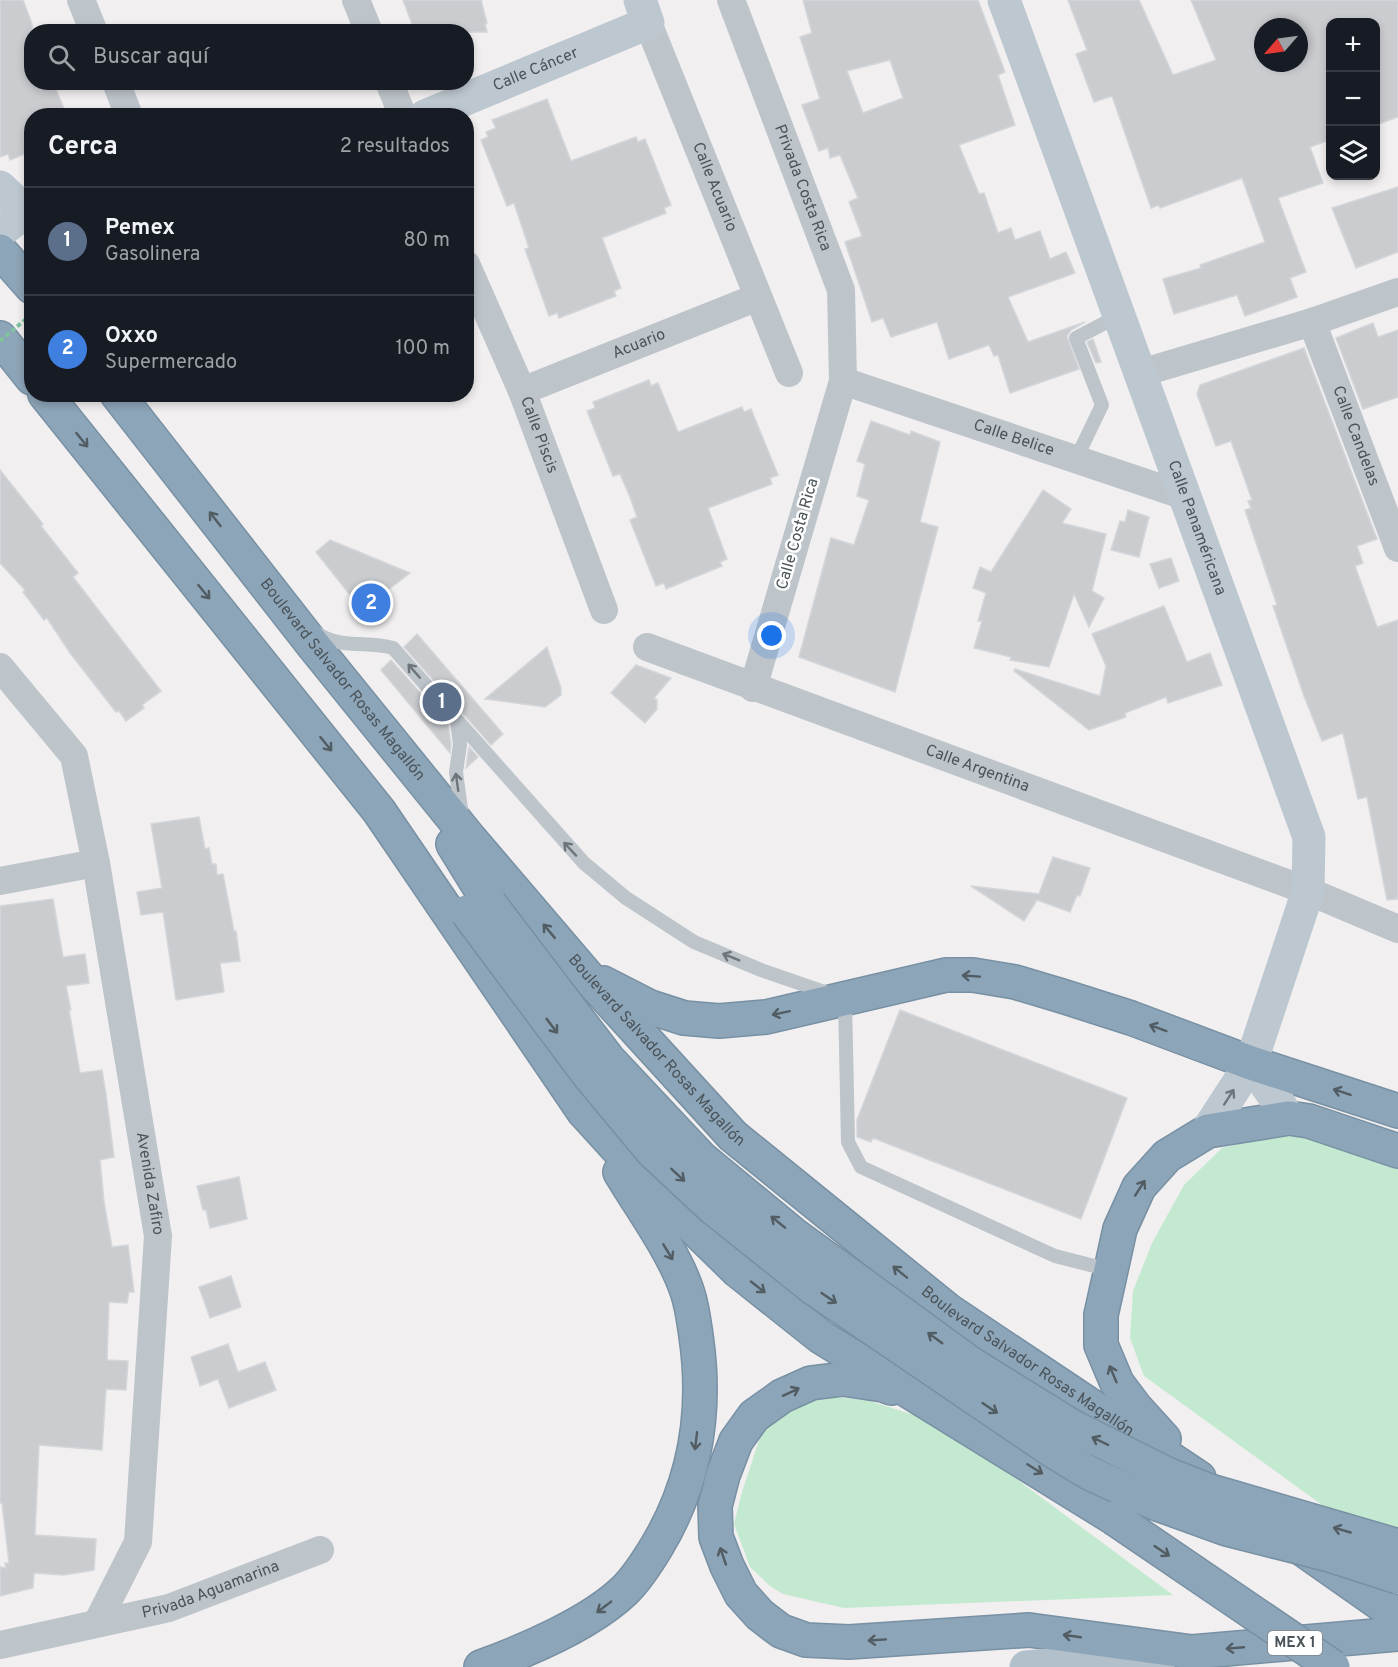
<!DOCTYPE html>
<html lang="es">
<meta charset="utf-8">
<style>
body{margin:0;font-family:Overpass,sans-serif;background:#242831;color:#f1f3f6}
.controls{position:absolute;right:18px;top:18px;display:grid;overflow:hidden;border-radius:12px;box-shadow:0 3px 9px #0003}
.controls button{width:54px;height:54px;display:grid;place-items:center;padding:0;border:0;border-bottom:2px solid #363941;background:#171b24;color:#f1f3f6;font:30px sans-serif}
.compass{position:absolute;left:1254px;top:18px;width:54px;height:54px;border-radius:50%;background:#171b24;box-shadow:0 3px 9px #0003;rotate:242deg}
.you{position:absolute;left:772px;top:636px;width:21px;height:21px;margin:-15px;border:4px solid #fff;border-radius:50%;background:#1a73e8;box-shadow:0 0 0 9px #1a73e833}
.badge{display:grid;place-items:center;width:39px;height:39px;border-radius:50%;background:#307ecb;color:#fff;font-size:20px;font-weight:700}
.pin{position:absolute;translate:-50% -50%;border:3px solid #fff;box-shadow:0 2px 6px #0006}
.list{margin:0;padding:0;list-style:none}
h2{display:flex;justify-content:space-between;align-items:center;height:78px;margin:0;padding:0 24px;font-size:26px}
h2 small{font-size:20px;font-weight:400;color:#9ea1a6}
.list li{display:grid;grid-template-columns:39px 1fr auto;gap:18px;align-items:center;box-sizing:border-box;height:108px;padding:0 24px;border-top:2px solid #363941}
.list b{display:block;font-size:22px;white-space:nowrap}
.list p{margin:0;font-size:20px;white-space:nowrap;color:#9ea1a6}
.list em{font-size:20px;font-style:normal;color:#9ea1a6}
.icon{flex:none;width:33px;height:33px;fill:none;stroke:currentColor;stroke-width:2;stroke-linecap:round;stroke-linejoin:round}
.map{position:relative;flex:none;width:1398px;height:1667px;overflow:hidden}
.search{position:absolute;background:#171b24;box-shadow:0 3px 9px #0003;left:24px;top:24px;width:450px;height:66px;display:flex;align-items:center;gap:15px;box-sizing:border-box;padding:0 21px;border-radius:24px;color:#9ea1a6;font-size:22px}
.panel{position:absolute;background:#171b24;box-shadow:0 3px 9px #0003;left:24px;top:108px;width:450px;height:294px;border-radius:24px}
.map>svg:first-child{display:block}
.green{fill:#c3ead0}
.building{fill:#caccd0;stroke:#d4d6da;stroke-width:1.5;fill-rule:evenodd}
.lines{fill:none;stroke-linecap:round;stroke-linejoin:round}
.highway-casing{stroke:#7890a3;stroke-width:36}
.lane{stroke:#bdc4ca;stroke-width:14}
.street{stroke:#bdc4ca;stroke-width:28}
.secondary{stroke:#bdc7cf;stroke-width:33}
.primary{stroke:#b2c0cb;stroke-width:33}
.highway{stroke:#8da5b8;stroke-width:33}
.highway-bridge-casing{stroke:#7890a3;stroke-width:36;stroke-linecap:butt}
.path-bridge{stroke:#80c39d;stroke-width:4;stroke-dasharray:4.5 3;stroke-linecap:butt}
.highway-bridge{stroke:#8da5b8;stroke-width:33}
.oneway{stroke:#515c63}
.oneway2{stroke:#6c767c}
.oneway3{stroke:#6c767d}
.labels{text-anchor:middle;dominant-baseline:central;stroke-width:5;stroke-linejoin:round;paint-order:stroke}
.shield{fill:#fff;stroke:#80878c;stroke-width:1.5}
.shield-label{font-size:15px;font-weight:bold;fill:#4a545a}
.street-label{font-size:16px;fill:#4a545a;stroke:#fff}
</style>
<div class="map">
<svg width="1398" height="1667" viewBox="0 0 1398 1667">
<rect width="100%" height="100%" fill="#f1eff0"/>
<g class="green">
<path d="M1275 1135 1320 1137 1398 1165V1560L1144 1376 1130 1338 1133 1291 1152 1243 1184 1185 1222 1148Z"/>
<path d="M826 1396 870 1401 942 1424 1173 1595 844 1608 783 1594 770 1586 750 1567 734 1524 742 1492 765 1422 798 1404Z"/>
</g>
<g class="building">
<path d="M0 0H23L32 24V82H53L67 116H32V151L10 160 8 154 0 157Z"/>
<path d="M403 0H481L487 23 485 24 487 32H415Z"/>
<path d="M803 0H978L1005 72 998 75 1015 125 959 145 979 194 984 193 998 233 1011 228 1015 240 1040 231 1050 259 1066 252 1075 273 1008 297 1028 342 1085 322 1071 330 1067 336 1079 369 1010 393 998 355 994 356 989 345 949 359 937 322 891 337 883 318 872 322 845 242 862 236 849 202 858 198 840 155 830 158 828 148 819 151 802 105 820 99 800 37 812 33ZM890 60 903 98 863 113 847 71Z"/>
<path d="M1068 0H1139L1173 75 1216 60 1191 0H1398V117L1376 125V22H1330V140L1310 147 1323 183 1278 198 1306 272 1290 278 1297 297 1245 316 1237 295 1174 314 1163 279 1201 268 1200 265 1265 242 1242 178 1160 208 1159 205 1151 208 1112 96 1094 102 1076 54 1087 50ZM1263 27H1299V63H1263Z"/>
<path d="M547 99 571 161 636 137 638 142 645 139 671 205 664 208 666 213 602 238 621 288 614 291 616 296 559 318 557 313 549 316 525 249 529 248 514 203 507 206 481 140 488 137 486 132 496 128 492 120Z"/>
<path d="M1398 187V252L1356 268 1332 208Z"/>
<path d="M1373 323 1378 337 1398 330V397L1363 409 1336 338Z"/>
<path d="M1093 339 1101 362 1096 363 1087 342Z"/>
<path d="M1304 348 1377 539 1357 546 1363 563 1355 566 1377 627 1398 620V899L1387 900 1367 797 1358 799 1343 733 1322 741 1304 696 1273 606 1277 605 1245 510 1251 508 1248 501 1252 500 1231 441 1216 446 1197 394 1200 385Z"/>
<path d="M649 380 651 386 658 383 678 432 742 407 744 412 751 409 778 475 770 478 772 484 708 508 727 559 720 562 722 566 666 589 664 583 656 586 630 520 637 517 630 497 620 474 613 476 587 411 595 408 593 402Z"/>
<path d="M871 421 910 435 911 431 940 442 920 522 938 527 895 692 799 657 831 538 854 545 869 500 857 496 865 464 857 461Z"/>
<path d="M0 470 43 524 41 526 78 573 73 577 161 691 142 705 144 708 126 721 119 711 116 712 70 653 47 618 44 620 23 592 25 590 0 563Z"/>
<path d="M1043 490 1071 509 1062 523 1106 534 1092 591 1104 598 1089 627 1074 594 1049 667 1010 660 1011 657 974 648 982 621H978L986 593 973 588 980 567 991 572Z"/>
<path d="M1128 510 1149 517 1139 557 1111 550 1120 521 1125 522Z"/>
<path d="M330 540 410 573 367 606 350 595 316 552Z"/>
<path d="M1171 558 1179 581 1159 588 1150 564Z"/>
<path d="M1164 606 1187 662 1210 653 1222 685 1168 703 1166 697 1125 713 1126 717 1089 730 1014 671 1015 669 1100 696 1106 666 1092 634Z"/>
<path d="M417 634 503 734 491 745 404 647Z"/>
<path d="M547 647 561 688V695L545 707 485 699Z"/>
<path d="M391 660 448 724 451 745 450 753 381 670Z"/>
<path d="M636 665 671 678 654 698 657 700V709L645 723 611 693Z"/>
<path d="M469 747 478 757 466 768Z"/>
<path d="M199 817 205 849 209 848 212 864H216L217 875 223 874 234 931H236L240 961 220 963 224 992 176 1000 163 912 141 915 137 892 162 888 151 824Z"/>
<path d="M1053 857 1090 868 1080 896 1077 895 1070 912 1037 900 1024 921 971 886 1039 894Z"/>
<path d="M53 899 63 957 85 954 89 983 66 986 71 1010H69L80 1073 102 1070 106 1094 114 1157 100 1160 104 1202 112 1247 128 1245 134 1292H129L127 1303 109 1302 107 1360 128 1361 126 1390 106 1389 102 1450 39 1445 35 1535 96 1539 94 1570 64 1575 34 1573 33 1588 0 1596V1567L6 1568 5 1563H9L2 1503H0V906Z"/>
<path d="M900 1010 1127 1098 1081 1219 873 1138 871 1142 857 1137V1120Z"/>
<path d="M239 1177 247 1219 210 1228 206 1210H203L197 1186Z"/>
<path d="M231 1276 241 1307 210 1318 199 1287Z"/>
<path d="M228 1344 238 1372 265 1362 276 1390 229 1408 218 1379 200 1386 191 1357Z"/>
</g>
<g class="lines">
<defs>
<g id="highway">
<path d="M0 251 32 287"/>
<path d="M0 338 32 378"/>
<path d="M45 394 379 811 584 1112 655 1190 738 1271 821 1337 1114 1518"/>
<path id="s12" d="M117 394 313 645 470 839 587 976 733 1136 949 1311 1199 1478"/>
<path d="M453 844 490 904"/>
<path d="M603 983 650 1007 684 1018 719 1021 766 1017 946 975H973L1015 982 1062 996 1131 1018 1251 1063 1398 1111"/>
<path d="M891 1388 883 1385 843 1379 811 1383 782 1396 754 1416 736 1441 723 1475 715 1506 716 1537 727 1566 741 1594 760 1615 781 1631 806 1640 849 1642 1029 1630 1192 1652 1398 1634"/>
<path d="M1164 1439 1135 1407 1117 1383 1101 1345V1315L1120 1229 1139 1187 1167 1156 1208 1131 1289 1118 1309 1121 1398 1151"/>
<path d="M1304 1550 1398 1616"/>
<path d="M481 1667C525 1651 591 1623 625 1590 637 1578 648 1561 657 1546 696 1481 707 1411 696 1336 694 1322 692 1305 687 1291 674 1252 642 1209 620 1172"/>
</g>
</defs>
<use href="#highway" class="highway-casing"/>
<g class="lane">
<path d="M1076 459 1102 405 1076 338 1120 315"/>
<path d="M313 631C343 651 364 640 393 648L584 863 626 898 694 942 761 970 845 999 848 1142 861 1167 1055 1256 1110 1270"/>
<path d="M457 721 460 745 456 772 462 817"/>
</g>
<g class="street">
<path d="M81 0 94 32"/>
<path d="M356 0 369 32"/>
<path id="s1" d="M731 0 841 290 843 381 753 688"/>
<path id="s2" d="M648 23 789 373"/>
<path d="M116 82 129 116"/>
<path d="M389 82 403 116"/>
<path id="s3" d="M466 264 522 391 604 610"/>
<path id="s4" d="M1312 322 1398 548"/>
<path d="M1141 373 1312 322 1398 292"/>
<path id="s5" d="M843 381 1185 496"/>
<path id="s6" d="M522 391 758 297"/>
<path id="s7" d="M647 647 1308 891 1398 929"/>
<path id="s8" d="M0 667 74 756 96 863 158 1236 138 1542 97 1623"/>
<path d="M0 881 96 863"/>
<path id="s9" d="M0 1645 169 1608 320 1550"/>
</g>
<g class="secondary">
<path id="s10" d="M1004 0 1309 837 1308 891 1251 1063 1207 1131"/>
<path id="s11" d="M425 116 648 23 640 0"/>
<path d="M0 187 25 211"/>
<path d="M0 232 32 207"/>
<path d="M1251 1063 1289 1118"/>
</g>
<path class="primary" d="M1026 1667 1163 1655"/>
<use href="#highway" class="highway"/>
<defs>
<g id="highway-bridge">
<path d="M490 904 608 1059 702 1159 793 1234 970 1363 1073 1427 1167 1474 1207 1490 1398 1546"/>
<path d="M467 912 588 1074 652 1151 712 1207 812 1287 1053 1451 1089 1473 1152 1502 1227 1529 1330 1555 1398 1577"/>
<path d="M1114 1518 1333 1667"/>
</g>
</defs>
<use href="#highway-bridge" class="highway-bridge-casing"/>
<path class="path-bridge" d="M0 341 32 314"/>
<use href="#highway-bridge" class="highway-bridge"/>
</g>
<defs><path id="oneway-shaft" d="M-6 0H5M1.5-3L5.5 0L1.5 3" fill="none" stroke-width="1.6" stroke-linecap="round" stroke-linejoin="round" transform="scale(1.5)"/></defs>
<g class="oneway">
<use href="#oneway-shaft" transform="translate(82 440) rotate(51)"/>
<use href="#oneway-shaft" transform="translate(215 519) rotate(-128)"/>
<use href="#oneway-shaft" transform="translate(204 592) rotate(51)"/>
<use href="#oneway-shaft" transform="translate(326 744) rotate(51)"/>
<use href="#oneway-shaft" transform="translate(549 931) rotate(-130)"/>
<use href="#oneway-shaft" transform="translate(971 976) rotate(-176)"/>
<use href="#oneway-shaft" transform="translate(781 1013) rotate(168)"/>
<use href="#oneway-shaft" transform="translate(552 1026) rotate(53)"/>
<use href="#oneway-shaft" transform="translate(1158 1028) rotate(-160)"/>
<use href="#oneway-shaft" transform="translate(1342 1092) rotate(-162)"/>
<use href="#oneway-shaft" transform="translate(678 1175) rotate(43)"/>
<use href="#oneway-shaft" transform="translate(1140 1188) rotate(-57)"/>
<use href="#oneway-shaft" transform="translate(778 1222) rotate(-141)"/>
<use href="#oneway-shaft" transform="translate(668 1252) rotate(59)"/>
<use href="#oneway-shaft" transform="translate(900 1272) rotate(-141)"/>
<use href="#oneway-shaft" transform="translate(758 1287) rotate(38)"/>
<use href="#oneway-shaft" transform="translate(829 1298) rotate(34)"/>
<use href="#oneway-shaft" transform="translate(935 1338) rotate(-144)"/>
<use href="#oneway-shaft" transform="translate(1113 1374) rotate(-113)"/>
<use href="#oneway-shaft" transform="translate(791 1392) rotate(-25)"/>
<use href="#oneway-shaft" transform="translate(990 1408) rotate(34)"/>
<use href="#oneway-shaft" transform="translate(696 1441) rotate(97)"/>
<use href="#oneway-shaft" transform="translate(1100 1441) rotate(-154)"/>
<use href="#oneway-shaft" transform="translate(1035 1469) rotate(32)"/>
<use href="#oneway-shaft" transform="translate(1342 1530) rotate(-164)"/>
<use href="#oneway-shaft" transform="translate(1162 1551) rotate(34)"/>
<use href="#oneway-shaft" transform="translate(723 1556) rotate(-109)"/>
<use href="#oneway-shaft" transform="translate(604 1607) rotate(143)"/>
<use href="#oneway-shaft" transform="translate(1072 1636) rotate(-172)"/>
<use href="#oneway-shaft" transform="translate(877 1640) rotate(176)"/>
<use href="#oneway-shaft" transform="translate(1235 1648) rotate(175)"/>
</g>
<g class="oneway2">
<use href="#oneway-shaft" transform="translate(414 671) rotate(-131)"/>
<use href="#oneway-shaft" transform="translate(457 782) rotate(-98)"/>
<use href="#oneway-shaft" transform="translate(570 849) rotate(-133)"/>
<use href="#oneway-shaft" transform="translate(731 957) rotate(-158)"/>
</g>
<use class="oneway3" href="#oneway-shaft" transform="translate(1229 1097) rotate(-57)"/>
<g class="labels">
<rect class="shield" x="1268" y="1631" width="54" height="24" rx="4.5"/>
<g class="shield-label">
<text x="1295" y="1643">MEX 1</text>
</g>
<g class="street-label">
<text stroke="none"><textPath href="#s11" startOffset="120">Calle Cáncer</textPath></text>
<text stroke="none"><textPath href="#s2" startOffset="177">Calle Acuario</textPath></text>
<text stroke="none"><textPath href="#s1" startOffset="201">Privada Costa Rica</textPath></text>
<text stroke="none"><textPath href="#s6" startOffset="126">Acuario</textPath></text>
<text stroke="none"><textPath href="#s3" startOffset="186">Calle Piscis</textPath></text>
<text stroke="none"><textPath href="#s4" startOffset="122">Calle Candelas</textPath></text>
<text stroke="none"><textPath href="#s5" startOffset="180">Calle Belice</textPath></text>
<text stroke="none"><textPath href="#s10" startOffset="562">Calle Panaméricana</textPath></text>
<text transform="translate(798 534) rotate(-74)">Calle Costa Rica</text>
<text stroke="none"><textPath href="#s12" startOffset="364">Boulevard Salvador Rosas Magallón</textPath></text>
<text stroke="none"><textPath href="#s7" startOffset="352">Calle Argentina</textPath></text>
<text stroke="none"><textPath href="#s12" startOffset="850">Boulevard Salvador Rosas Magallón</textPath></text>
<text stroke="none"><textPath href="#s8" startOffset="550">Avenida Zafiro</textPath></text>
<text stroke="none"><textPath href="#s12" startOffset="1336">Boulevard Salvador Rosas Magallón</textPath></text>
<text stroke="none"><textPath href="#s9" startOffset="218">Privada Aguamarina</textPath></text>
</g>
</g>
</svg>
<div class="controls">
<button>+</button>
<button>−</button>
<button><svg class="icon" aria-label="layers" viewBox="0 0 24 24"><path d="M12 4l9 5-9 5-9-5zM3 14l9 5 9-5"/></svg></button>
</div>
<svg class="compass" viewBox="-18 -18 36 36"><path d="M0-13l5 13h-10z" fill="#e53935"/><path d="M0 13l5-13h-10z" fill="#9ea1a6"/></svg>
<div class="you"></div>
<div class="pin badge" style="left:442px;top:702px;background:#5c6f8a">1</div>
<div class="pin badge" style="left:371px;top:603px;background:#3f7fe0">2</div>
<div class="search"><svg class="icon" aria-label="search" viewBox="0 0 24 24"><circle cx="10" cy="10" r="6"/><path d="M15 15l6 6"/></svg>Buscar aquí</div>
<section class="panel">
<h2>Cerca<small>2 resultados</small></h2>
<ul class="list">
<li><span class="badge" style="background:#5c6f8a">1</span><div><b>Pemex</b><p>Gasolinera</p></div><em>80 m</em></li>
<li><span class="badge" style="background:#3f7fe0">2</span><div><b>Oxxo</b><p>Supermercado</p></div><em>100 m</em></li>
</ul>
</section>
</div>
